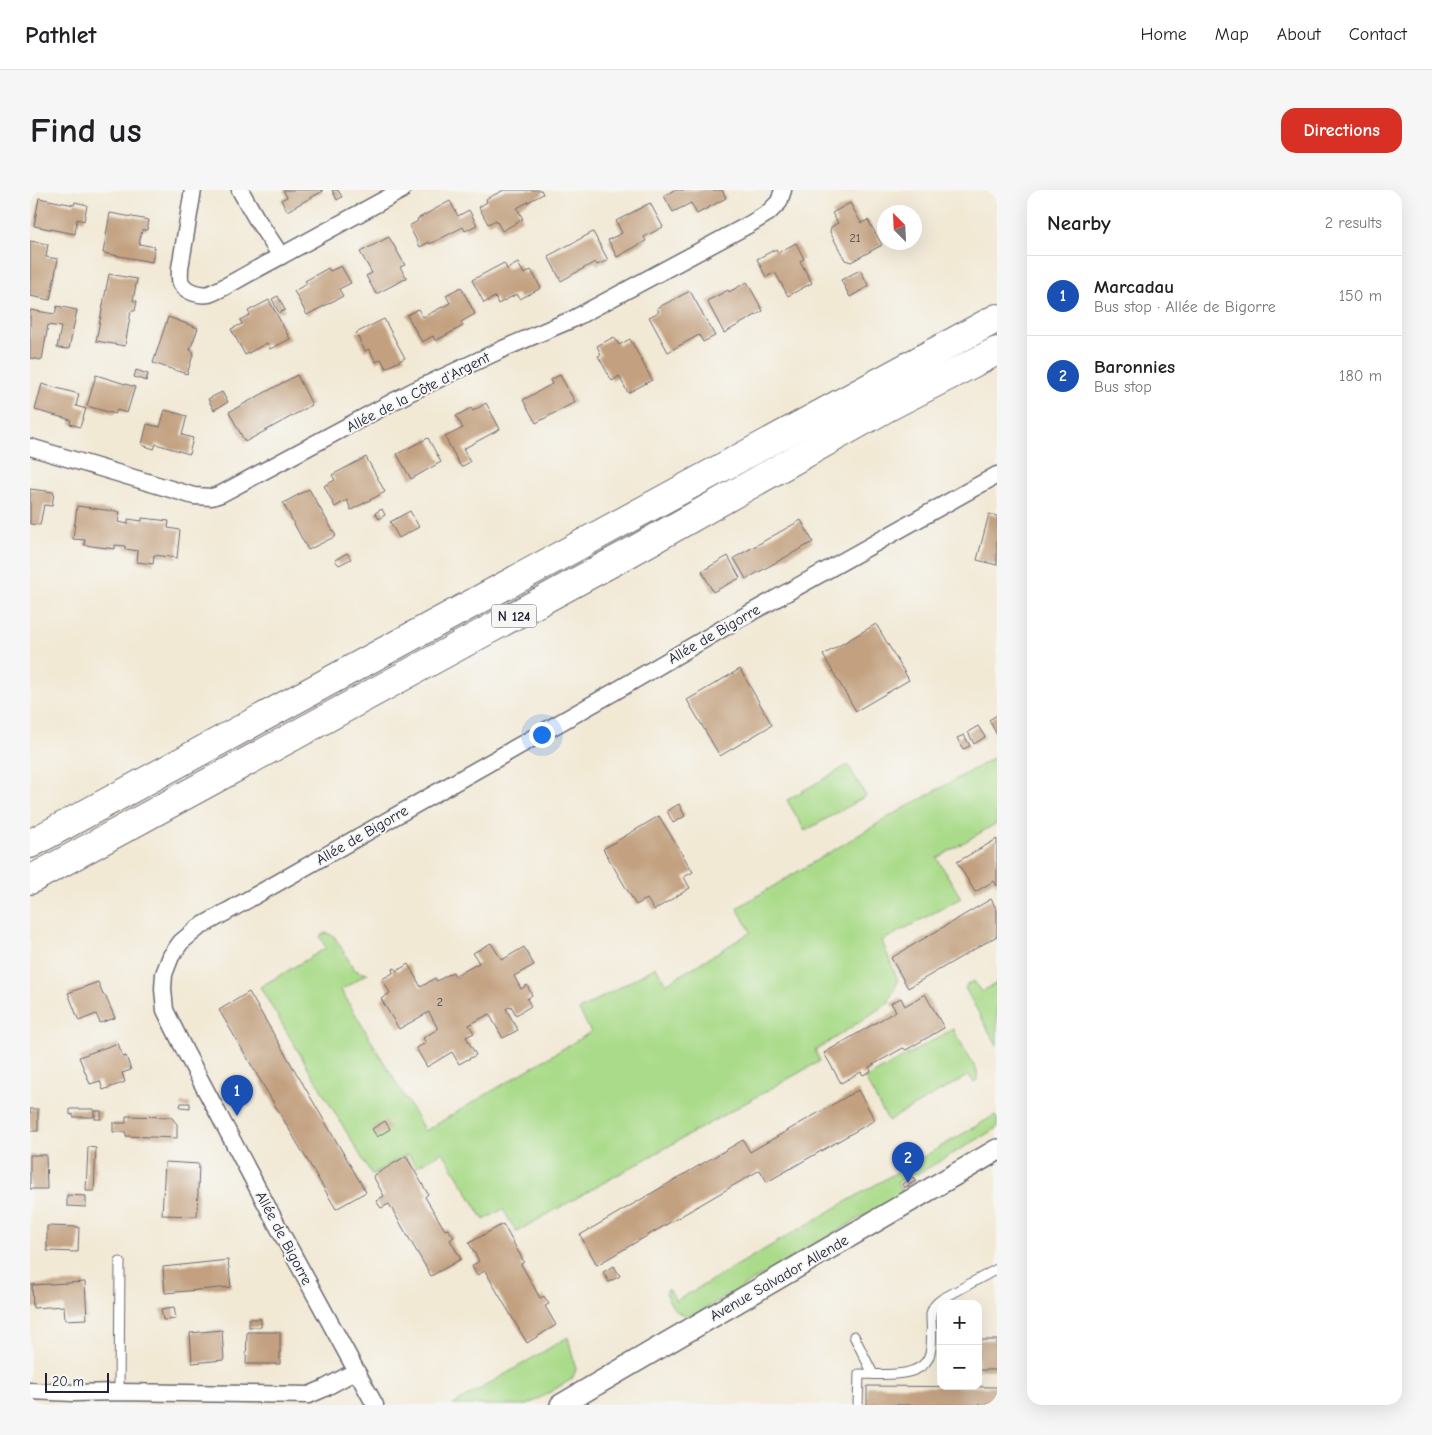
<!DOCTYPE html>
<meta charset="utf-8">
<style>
body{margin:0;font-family:"Comic Neue",sans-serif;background:#f6f6f6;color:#202124}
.controls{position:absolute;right:15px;bottom:15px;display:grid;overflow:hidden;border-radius:10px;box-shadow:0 5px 20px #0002}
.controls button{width:45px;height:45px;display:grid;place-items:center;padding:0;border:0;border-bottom:1px solid #e0e0e0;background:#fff;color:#202124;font:25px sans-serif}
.compass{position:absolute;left:847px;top:15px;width:45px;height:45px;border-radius:50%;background:#fff;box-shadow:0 5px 20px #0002;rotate:336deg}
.scale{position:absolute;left:15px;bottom:12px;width:64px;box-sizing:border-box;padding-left:5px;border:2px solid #22223b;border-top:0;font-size:14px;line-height:18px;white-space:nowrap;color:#22223b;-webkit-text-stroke:4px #f6f6f2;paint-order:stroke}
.you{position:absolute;left:511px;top:544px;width:18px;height:18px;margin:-12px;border:4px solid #fff;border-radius:50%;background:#1a73e8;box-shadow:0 0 0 8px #1a73e833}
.badge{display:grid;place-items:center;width:32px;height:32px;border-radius:50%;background:#d93025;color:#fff;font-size:16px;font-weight:700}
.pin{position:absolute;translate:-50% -41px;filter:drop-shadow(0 1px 2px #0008)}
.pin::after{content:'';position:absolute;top:26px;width:18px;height:15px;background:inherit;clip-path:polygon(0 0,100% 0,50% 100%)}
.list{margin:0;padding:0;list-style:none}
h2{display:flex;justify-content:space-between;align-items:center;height:65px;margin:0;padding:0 20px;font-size:21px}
h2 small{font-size:16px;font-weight:400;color:#757577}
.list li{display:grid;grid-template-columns:32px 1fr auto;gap:15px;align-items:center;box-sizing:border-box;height:80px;padding:0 20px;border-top:1px solid #e0e0e0}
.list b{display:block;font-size:19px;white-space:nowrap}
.list p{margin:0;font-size:16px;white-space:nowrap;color:#757577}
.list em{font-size:16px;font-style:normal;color:#757577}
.map{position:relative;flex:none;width:967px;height:1215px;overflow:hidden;border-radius:15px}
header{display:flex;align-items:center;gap:30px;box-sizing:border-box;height:70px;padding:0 25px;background:#fff;border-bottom:1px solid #e0e0e0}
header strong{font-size:24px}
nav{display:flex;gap:28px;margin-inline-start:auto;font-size:18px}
.intro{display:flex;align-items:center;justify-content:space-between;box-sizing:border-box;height:120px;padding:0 30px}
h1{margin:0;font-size:35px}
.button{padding:12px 22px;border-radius:15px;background:#d93025;color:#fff;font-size:18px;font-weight:700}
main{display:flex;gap:30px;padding:0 30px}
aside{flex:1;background:#fff;border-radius:15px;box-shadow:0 5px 20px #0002}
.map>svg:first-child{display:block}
.green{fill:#aadb8a;stroke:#667e62}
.building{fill:#c3a180}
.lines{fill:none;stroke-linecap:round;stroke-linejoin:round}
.service-casing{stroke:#6b6871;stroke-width:11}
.minor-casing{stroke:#6b6871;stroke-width:19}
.tertiary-casing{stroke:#6b6871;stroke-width:24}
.trunk-casing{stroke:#6b6871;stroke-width:30}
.service{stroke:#fff;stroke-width:9}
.minor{stroke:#fff;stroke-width:16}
.tertiary{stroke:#fff;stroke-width:21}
.trunk{stroke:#fff;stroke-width:28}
.labels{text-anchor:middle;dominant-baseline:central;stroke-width:4;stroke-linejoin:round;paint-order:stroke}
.number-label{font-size:12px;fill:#4a424c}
.shield{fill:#f6f6f2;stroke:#626272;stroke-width:1}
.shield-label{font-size:14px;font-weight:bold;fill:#22223b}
.street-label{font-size:15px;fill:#22223b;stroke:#f6f6f2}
</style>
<header>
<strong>Pathlet</strong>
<nav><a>Home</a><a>Map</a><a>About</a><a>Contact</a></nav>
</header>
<div class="intro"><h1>Find us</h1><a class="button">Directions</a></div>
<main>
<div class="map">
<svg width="967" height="1215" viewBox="0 0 967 1215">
<rect width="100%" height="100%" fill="#f6f6f2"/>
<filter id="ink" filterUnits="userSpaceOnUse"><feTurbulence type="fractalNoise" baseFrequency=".02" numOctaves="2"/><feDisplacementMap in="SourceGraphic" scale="10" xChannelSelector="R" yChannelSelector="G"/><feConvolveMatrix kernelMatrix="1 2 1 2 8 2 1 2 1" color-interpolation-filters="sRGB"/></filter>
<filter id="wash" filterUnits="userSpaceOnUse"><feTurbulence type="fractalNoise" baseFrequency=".0096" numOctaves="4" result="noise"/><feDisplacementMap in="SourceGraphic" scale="20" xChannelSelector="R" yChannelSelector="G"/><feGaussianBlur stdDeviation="1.12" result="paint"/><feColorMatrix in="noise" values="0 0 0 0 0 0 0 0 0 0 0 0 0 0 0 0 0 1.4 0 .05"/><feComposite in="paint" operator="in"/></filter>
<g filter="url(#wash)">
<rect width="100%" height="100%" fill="#f2e9d5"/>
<g class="green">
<path d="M967 566V633L907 668 931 708 852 751 868 791 858 813 785 861 790 871 486 1042 473 1019 454 1030 413 962 386 977 378 964 342 985 230 797 296 758 290 746 296 743 304 746 324 779 331 783H338L311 800 395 941 561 842 549 820 626 777 636 794 721 742 707 718 857 628Z"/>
<path d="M818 575 836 606 775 641 757 610Z"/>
<path d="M944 791 951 802 967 793V856L935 798 938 794Z"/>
<path d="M923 839 947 881V890L944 893 939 885 858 931 835 889Z"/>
<path d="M965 925 967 929V938L886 985 884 983 867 993 873 1003 668 1123C655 1127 646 1125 640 1112 637 1107 636 1106 637 1100L639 1099 646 1111Z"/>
<path d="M538 1147 546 1180 542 1189 498 1215H423Z"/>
</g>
<g id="blocks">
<g class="building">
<path d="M253 0H292L293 1 257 21 251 10 257 7Z"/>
<path d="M302 0H308L312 7 307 10Z"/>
<path d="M474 0H511L513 4 487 18 493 29 472 41 466 30 458 34 449 17 457 12 456 9Z"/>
<path d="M644 0H692L696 8 667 24 661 13 643 22 634 6Z"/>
<path d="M9 8 44 15 45 12 57 15 54 31 47 29 45 44 4 36Z"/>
<path d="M420 11 428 26 439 20 447 35 435 41 433 37 400 54 399 52 390 57 379 36 388 31 387 29Z"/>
<path d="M620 13 633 37 614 47 616 51 587 67 578 50 592 43 586 31Z"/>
<path d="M820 13 831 33 838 30 852 55 821 72 815 70 800 42 801 37 808 33 802 23Z"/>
<path d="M80 23 119 30 117 40H112L109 54 125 57 122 72 73 63Z"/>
<path d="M563 42 578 70 567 75 565 72 531 91 518 66Z"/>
<path d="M359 47 375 75 370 77 377 88 346 104 336 86 342 83 330 62Z"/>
<path d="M0 51 18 54 16 67 28 69 20 110 0 106Z"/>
<path d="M766 53 774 69 770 71 782 93 758 106 745 82 736 87 727 69 746 59 748 63Z"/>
<path d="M474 73 477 79 488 73 494 84 501 80 511 98 490 109 487 104 468 114 465 107 454 113 442 90Z"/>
<path d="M311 76 321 93 309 99 313 106 277 125 264 101 277 94 275 91 298 78 300 81Z"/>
<path d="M830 80 839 96 820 107 811 90Z"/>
<path d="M79 84 107 89 103 111H107L105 121H101L95 156 66 151Z"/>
<path d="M717 92 733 121 694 143 677 111 698 100 699 102Z"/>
<path d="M431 97 445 124 431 132 433 136 405 151 403 146 392 152 377 125 388 119 393 127 420 113 416 105Z"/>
<path d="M660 101 685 146 673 152 669 145 638 162 619 127 629 122 627 118Z"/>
<path d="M248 106 255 120 249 123 242 109Z"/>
<path d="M239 110 260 149 240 159 237 153 215 165 201 139 212 134 210 130 220 125 218 121Z"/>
<path d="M27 116 47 120 39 159 27 158 31 137 18 135 12 170 0 168V120L25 124Z"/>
<path d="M138 127 168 138 160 160 164 162 157 184 123 173Z"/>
<path d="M354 129 375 168 356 178 351 169 346 172 339 159 335 161 326 143Z"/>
<path d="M584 147 589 155 600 149 622 190 598 203 589 186 582 191 568 166 571 165 567 156Z"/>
<path d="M106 180 118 184 116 191 104 187Z"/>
<path d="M66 185 105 197 97 223 87 220 85 224 57 216Z"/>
<path d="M267 185 282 215 215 252 199 222Z"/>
<path d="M530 185 545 212 506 233 493 210 522 194 520 190Z"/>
<path d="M12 194 49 204 46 216 56 219 50 237 40 234 41 230 5 220Z"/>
<path d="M192 202 198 212 184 220 178 209Z"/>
<path d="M456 213 470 239 433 259 440 272 431 277 415 247 433 238 426 226 441 218 443 221Z"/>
<path d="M135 220 157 226 152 245 163 248 159 264 126 254 124 259 112 255 117 234 130 237Z"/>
<path d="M398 248 411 272 381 289 367 264Z"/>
<path d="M336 267 355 302 321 320 317 310 305 317 294 296 305 290 302 285Z"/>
<path d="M0 299 24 302 22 316 14 315 10 335 0 334Z"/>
<path d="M279 299 306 346 278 360 253 313Z"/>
<path d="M47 316 90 322 88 332 98 334V329L112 331V328L139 331 138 338 150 340 147 368 124 365 123 374 107 372 108 361 95 359V356L85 355V359L54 355 55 350 43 349Z"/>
<path d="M352 319 355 325 349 329 345 323Z"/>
<path d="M380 321 389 337 369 348 360 332Z"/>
<path d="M959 324 967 326V375L947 370Z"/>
<path d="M771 330 783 352 716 389 704 368Z"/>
<path d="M317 363 321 369 309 375 305 370Z"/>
<path d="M698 366 710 388 683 402 672 381Z"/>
<path d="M846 434 879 490 826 521 793 465Z"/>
<path d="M710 479 742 535 690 566 657 510Z"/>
<path d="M967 525V545L959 530Z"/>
<path d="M948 536 955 547 944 554 938 542Z"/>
<path d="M934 545 940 556 933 559 927 548Z"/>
<path d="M649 614 655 626 643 633 637 621Z"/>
<path d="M629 626 663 682 654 687 660 698 624 720 617 709 606 715 573 659Z"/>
<path d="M967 649V696L964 691 945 702 927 672Z"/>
<path d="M961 709 967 720V746L878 798 861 768Z"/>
<path d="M461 753 472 770 494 757 504 775 484 786 491 799 497 795 502 805 497 809 501 816 486 825 481 816 476 819 488 840 473 848 459 824 439 835 444 843 436 847 446 865 429 874 422 862 397 877 386 858 396 853 393 848 408 839 399 822 369 839 351 809 360 803 352 789 363 783 362 779 365 778 367 781 378 774 391 797 405 788 407 791 423 782 425 786 449 773 443 763Z"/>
<path d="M68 792 73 805H75L85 828 70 833 66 824 49 831 38 803Z"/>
<path d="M219 802 336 1002 306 1019 189 820Z"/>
<path d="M895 804 914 838 876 860 873 858 839 877 841 881 833 885 831 882 811 893 794 863 866 821 861 813 871 808 875 816Z"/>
<path d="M88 853 93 867 96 866 101 880 92 883 95 892 73 900 70 891 60 894 49 867Z"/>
<path d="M828 900 845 930 737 992 730 980 567 1075 550 1045 713 950 720 962Z"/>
<path d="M151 913H160V918L150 917Z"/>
<rect x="0" y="919" width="8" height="22"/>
<path d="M40 919H64V927H43V924L40 925Z"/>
<rect x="65" y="921" width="6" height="8"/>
<path d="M96 926 141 927 147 934V948L96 946V942H83V933H96Z"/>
<path d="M355 931 360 939 347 947 342 939Z"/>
<path d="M58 957 66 958 64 1001H56Z"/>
<path d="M0 965H16L17 999H0Z"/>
<path d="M376 966 398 1004 395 1007 415 1040 418 1039 424 1047 420 1050 431 1069 401 1086 359 1014 351 1018 346 1011 354 1006 343 986Z"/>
<path d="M135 972 169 974 167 1026 132 1025Z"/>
<path d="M883 987 886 991 874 998 872 994Z"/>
<path d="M37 1005 56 1006V1017L37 1016Z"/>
<path d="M473 1034 494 1072 491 1074 510 1108 514 1106 519 1114 515 1116 526 1135 497 1153 455 1081 447 1085 442 1076 449 1071 439 1053Z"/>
<path d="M17 1036 49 1037 48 1062 17 1061Z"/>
<path d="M198 1070 201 1097 135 1103 133 1077Z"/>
<path d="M584 1076 590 1086 579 1092 573 1082Z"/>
<path d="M55 1092 57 1129 35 1130 34 1116 3 1118 2 1095Z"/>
<path d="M144 1117 146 1129 133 1130 131 1119Z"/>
<rect x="219" y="1129" width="12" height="8"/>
<path d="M192 1140 194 1170 162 1173 160 1143Z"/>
<path d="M217 1142H250V1174H216Z"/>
<rect x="948" y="1150" width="19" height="30"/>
<path d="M837 1196 967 1197V1215H837Z"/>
</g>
</g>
</g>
<g filter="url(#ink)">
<use href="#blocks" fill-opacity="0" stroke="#6b6871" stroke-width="1"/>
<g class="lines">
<defs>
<g id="service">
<path d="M824 1146 843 1184"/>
<path d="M89 1202 90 1072"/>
<path d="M828 1215 829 1184C850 1184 894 1190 900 1163 903 1151 901 1137 901 1124 902 1117 906 1113 912 1109L967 1079"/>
</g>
<g id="minor">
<path d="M163 0 150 78C150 83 149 89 151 93 156 102 170 106 179 104 188 101 198 95 207 90 221 82 236 74 251 66L226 28 210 0"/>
<path d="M251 66 372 0"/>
<path d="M0 257 164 306 182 307 191 304 381 202 475 158 543 129 720 34 738 23 749 12 753 0"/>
<path d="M0 1201 44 1203 89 1202 279 1205 293 1199 326 1181"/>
<path d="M345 1215 254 1048 155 861 135 820 133 799 134 784 141 766 151 752 168 738 584 502 697 436 967 285"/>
</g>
<path id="tertiary" d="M531 1215 967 960"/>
<g id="trunk">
<path d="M0 654 967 128"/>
<path d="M0 690 601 362 858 217 967 161"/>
</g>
</defs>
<use href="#service" class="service-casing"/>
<use href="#minor" class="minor-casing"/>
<use href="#tertiary" class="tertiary-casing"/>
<use href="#trunk" class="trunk-casing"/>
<use href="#service" class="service"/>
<use href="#minor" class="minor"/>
<use href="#tertiary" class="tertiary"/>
<use href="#trunk" class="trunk"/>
</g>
</g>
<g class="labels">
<g class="number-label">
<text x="825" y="48">21</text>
<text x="410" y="812">2</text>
</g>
<rect class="shield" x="461.5" y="414.5" width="45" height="23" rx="4"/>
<g class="shield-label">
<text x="484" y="426">N 124</text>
</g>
<g class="street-label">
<text transform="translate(388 202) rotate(-27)">Allée de la Côte d'Argent</text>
<text transform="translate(684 444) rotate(-30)">Allée de Bigorre</text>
<text transform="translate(332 645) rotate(-30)">Allée de Bigorre</text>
<text transform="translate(254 1048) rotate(62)">Allée de Bigorre</text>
<text transform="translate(749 1088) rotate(-30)">Avenue Salvador Allende</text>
</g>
</g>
</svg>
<div class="controls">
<button>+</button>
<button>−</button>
</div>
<svg class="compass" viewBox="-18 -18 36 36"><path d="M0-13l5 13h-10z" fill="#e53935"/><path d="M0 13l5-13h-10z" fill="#757577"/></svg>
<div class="scale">20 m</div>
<div class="you"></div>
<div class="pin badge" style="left:207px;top:926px;background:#1a4fb4">1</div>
<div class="pin badge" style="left:878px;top:993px;background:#1a4fb4">2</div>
</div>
<aside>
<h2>Nearby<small>2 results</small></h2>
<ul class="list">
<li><span class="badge" style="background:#1a4fb4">1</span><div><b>Marcadau</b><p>Bus stop · Allée de Bigorre</p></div><em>150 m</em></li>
<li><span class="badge" style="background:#1a4fb4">2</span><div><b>Baronnies</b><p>Bus stop</p></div><em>180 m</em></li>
</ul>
</aside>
</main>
